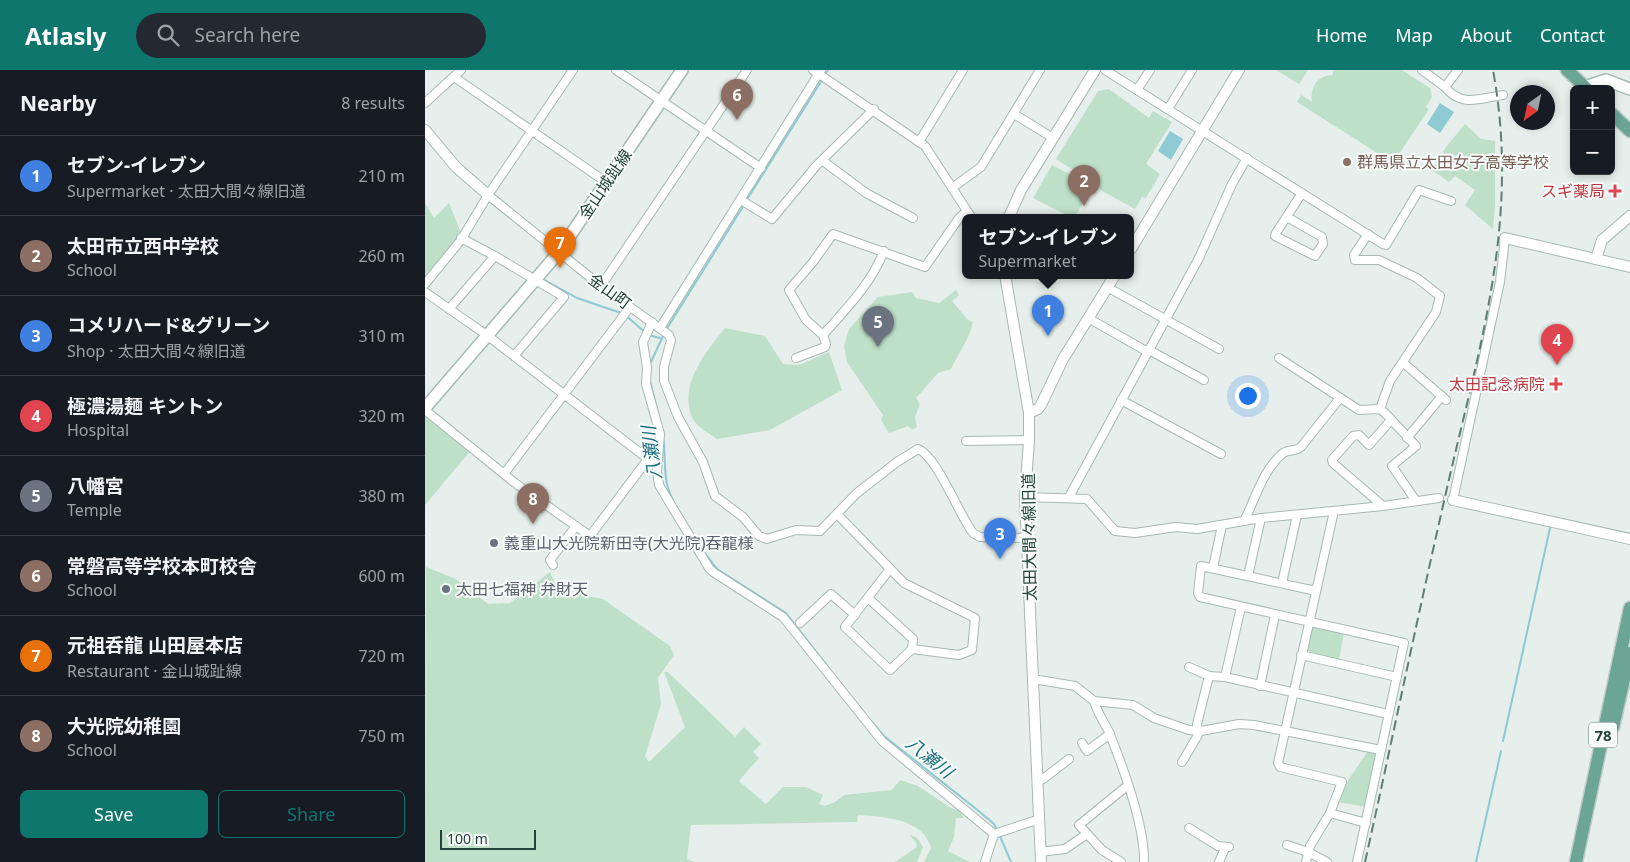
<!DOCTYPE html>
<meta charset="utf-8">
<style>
body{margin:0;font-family:"Noto Sans","Noto Sans JP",sans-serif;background:#242831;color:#f1f3f6}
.controls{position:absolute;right:15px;top:15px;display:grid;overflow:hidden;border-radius:8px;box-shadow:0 2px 8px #0003}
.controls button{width:45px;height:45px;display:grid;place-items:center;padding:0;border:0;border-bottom:1px solid #363941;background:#171b24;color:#f1f3f6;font:25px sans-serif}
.compass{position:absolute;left:1085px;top:15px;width:45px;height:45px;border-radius:50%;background:#171b24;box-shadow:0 2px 8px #0003;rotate:213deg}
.scale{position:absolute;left:15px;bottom:12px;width:96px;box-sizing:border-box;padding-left:5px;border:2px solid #24423a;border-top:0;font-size:14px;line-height:18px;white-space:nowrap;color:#24423a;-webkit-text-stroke:4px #f7fbf9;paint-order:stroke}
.you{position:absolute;left:822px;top:325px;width:18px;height:18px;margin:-12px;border:4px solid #fff;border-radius:50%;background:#1a73e8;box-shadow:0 0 0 8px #1a73e833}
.badge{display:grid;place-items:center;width:32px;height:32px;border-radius:50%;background:#0f766e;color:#fff;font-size:16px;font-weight:700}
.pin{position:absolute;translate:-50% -41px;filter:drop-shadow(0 1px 2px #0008)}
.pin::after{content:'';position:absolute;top:26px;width:18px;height:15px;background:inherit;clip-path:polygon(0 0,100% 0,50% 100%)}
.popup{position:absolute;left:537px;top:144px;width:172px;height:65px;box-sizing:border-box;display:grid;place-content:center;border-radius:8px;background:#171b24;filter:drop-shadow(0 1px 4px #0005);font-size:16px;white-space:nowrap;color:#9ea1a6}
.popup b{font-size:19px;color:#f1f3f6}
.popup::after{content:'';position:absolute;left:50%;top:100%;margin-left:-10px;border:10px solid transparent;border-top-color:#171b24}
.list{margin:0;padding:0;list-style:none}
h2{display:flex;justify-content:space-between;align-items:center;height:65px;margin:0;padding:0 20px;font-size:21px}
h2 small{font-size:16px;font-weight:400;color:#9ea1a6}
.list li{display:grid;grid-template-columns:32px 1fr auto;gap:15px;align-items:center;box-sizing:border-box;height:80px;padding:0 20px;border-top:1px solid #363941}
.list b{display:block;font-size:19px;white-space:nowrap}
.list p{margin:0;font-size:16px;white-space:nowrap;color:#9ea1a6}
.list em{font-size:16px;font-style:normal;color:#9ea1a6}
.actions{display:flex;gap:10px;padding:15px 20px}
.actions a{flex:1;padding:11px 0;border:1px solid #0f766e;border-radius:8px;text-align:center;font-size:18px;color:#0f766e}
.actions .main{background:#0f766e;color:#fff}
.icon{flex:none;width:28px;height:28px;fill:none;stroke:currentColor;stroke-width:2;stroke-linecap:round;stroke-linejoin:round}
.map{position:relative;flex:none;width:1205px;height:792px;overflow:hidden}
header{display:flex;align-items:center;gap:30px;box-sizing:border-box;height:70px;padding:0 25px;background:#0f766e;color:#fff}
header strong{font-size:24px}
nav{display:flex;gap:28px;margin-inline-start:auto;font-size:18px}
.search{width:350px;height:45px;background:#242831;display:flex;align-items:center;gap:12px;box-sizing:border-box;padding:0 18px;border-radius:28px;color:#9ea1a6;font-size:19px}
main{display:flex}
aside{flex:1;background:#171b24}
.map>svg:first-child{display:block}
.green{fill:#bfe0c8}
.water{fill:#8ec9d4}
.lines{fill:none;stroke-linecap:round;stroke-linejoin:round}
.stream{stroke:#8ec9d4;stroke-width:2}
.minor-casing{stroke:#a8b8b2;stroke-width:10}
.tertiary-casing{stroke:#a8b8b2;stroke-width:12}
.secondary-casing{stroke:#a4bbb3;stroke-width:14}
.primary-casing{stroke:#c2cac8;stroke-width:15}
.minor{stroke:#fff;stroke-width:8}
.tertiary{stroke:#fff;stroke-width:10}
.secondary{stroke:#fff;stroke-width:11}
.primary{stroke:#6aa596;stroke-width:12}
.rail{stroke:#5f7d75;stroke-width:2;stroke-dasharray:10 5;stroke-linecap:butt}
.education-dot{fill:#8d6e63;stroke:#f7fbf9;stroke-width:2}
.health-dot{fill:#e0444e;stroke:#f7fbf9;stroke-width:2}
.worship-dot{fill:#6b7280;stroke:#f7fbf9;stroke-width:2}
.labels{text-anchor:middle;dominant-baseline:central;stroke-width:4;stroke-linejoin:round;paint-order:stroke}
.shield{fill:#f7fbf9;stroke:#637a73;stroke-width:1}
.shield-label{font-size:15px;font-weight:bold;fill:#24423a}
.education-label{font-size:16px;fill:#785e54;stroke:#f7fbf9;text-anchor:start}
.street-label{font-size:16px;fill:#24423a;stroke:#f7fbf9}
.health-label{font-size:16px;fill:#be3a42;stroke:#f7fbf9;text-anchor:end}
.worship-label{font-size:16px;fill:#5b616d;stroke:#f7fbf9;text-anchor:start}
.water-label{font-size:18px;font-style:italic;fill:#1c6f80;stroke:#f7fbf9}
</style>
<header>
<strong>Atlasly</strong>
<div class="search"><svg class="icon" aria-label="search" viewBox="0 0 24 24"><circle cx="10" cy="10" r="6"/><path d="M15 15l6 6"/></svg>Search here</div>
<nav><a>Home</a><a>Map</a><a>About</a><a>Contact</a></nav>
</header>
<main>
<aside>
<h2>Nearby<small>8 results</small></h2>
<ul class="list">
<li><span class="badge" style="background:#3f7fe0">1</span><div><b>セブン-イレブン</b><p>Supermarket · 太田大間々線旧道</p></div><em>210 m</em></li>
<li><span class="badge" style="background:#8d6e63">2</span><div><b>太田市立西中学校</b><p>School</p></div><em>260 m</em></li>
<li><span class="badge" style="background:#3f7fe0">3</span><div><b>コメリハード&amp;グリーン</b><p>Shop · 太田大間々線旧道</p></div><em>310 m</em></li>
<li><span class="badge" style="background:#e0444e">4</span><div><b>極濃湯麺 キントン</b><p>Hospital</p></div><em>320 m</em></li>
<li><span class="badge" style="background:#6b7280">5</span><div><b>八幡宮</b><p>Temple</p></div><em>380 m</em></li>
<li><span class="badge" style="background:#8d6e63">6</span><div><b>常磐高等学校本町校舎</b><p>School</p></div><em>600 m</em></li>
<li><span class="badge" style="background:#e8710a">7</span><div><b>元祖呑龍 山田屋本店</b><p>Restaurant · 金山城趾線</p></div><em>720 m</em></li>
<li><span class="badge" style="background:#8d6e63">8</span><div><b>大光院幼稚園</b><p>School</p></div><em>750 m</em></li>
</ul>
<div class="actions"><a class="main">Save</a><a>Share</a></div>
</aside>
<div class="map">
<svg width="1205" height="792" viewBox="0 0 1205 792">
<rect width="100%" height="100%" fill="#e6efeb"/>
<g class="green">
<path d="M851 0H883L874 14Z"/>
<path d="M909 0H977L1005 18 1007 27 1001 37 1004 39 968 93 872 32 876 25 887 32C885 17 892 6 907 5Z"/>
<path d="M684 19 724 48 728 41 747 52 721 94 735 104 721 128 717 127 710 139 670 117 664 110 631 89 673 21Z"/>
<path d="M1040 54 1056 69 1070 71V136L1068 159 1040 135 1050 120 1030 106 1024 112 1007 100 1021 77Z"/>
<path d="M627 95 667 116 650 147H645L608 128Z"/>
<path d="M0 133 9 148 24 133 37 166 0 213Z"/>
<path d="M531 220 534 225 527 231 542 249 548 252C544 270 534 282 526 299L513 303 491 328 495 334 490 347 492 357 487 360 483 356 464 363 456 350 458 345 422 292 419 276 424 259 453 227 487 222 491 228 514 233Z"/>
<path d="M300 258 340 266 358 294 374 295 404 282 417 320 345 360 292 369C285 364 272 357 268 349 252 317 281 281 300 258Z"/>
<path d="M0 340 47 379 0 435Z"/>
<path d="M1 497 31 509 63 534 85 533 125 502 133 520 178 529 245 576 249 585 233 608 236 634 220 686 224 692 260 657 239 602H243L310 667 319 657 336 674 328 682 334 688 314 711 341 734 358 717H381L398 725 394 734 400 736 410 732 419 725 467 720 475 710 493 716 526 738 534 740 539 748H531L529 767 523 781 545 792H499L506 778C498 748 459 747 433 745L432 752 266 755 262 789 270 792H0Z"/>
<path d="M890 556 919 563 914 590 882 581 887 560Z"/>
<path d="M943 681 953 685 941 737 913 732 918 718Z"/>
<path d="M484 764 492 768 498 777 492 792H470L492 777 491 773Z"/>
</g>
<g class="water">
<path d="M1015 33 1029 42 1015 63 1002 54Z"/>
<path d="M745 61 758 69 746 90 733 81Z"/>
</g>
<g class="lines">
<g class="stream">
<path d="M399 6 403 0"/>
<path d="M321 131 397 10"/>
<path d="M100 200 110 205"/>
<path d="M116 208 152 228 196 243"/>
<path d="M200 245 220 262"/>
<path d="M241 260 319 135"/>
<path d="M223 265 235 268"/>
<path d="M225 294 239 264"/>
<path d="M225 311 236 355"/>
<path d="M238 367C241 383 238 403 243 418 252 444 275 478 292 499L361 543 404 598"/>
<path d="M446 651 459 666 555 742 569 754 572 760"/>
<path d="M1078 671 1125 458"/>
<path d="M574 764 586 792"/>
<path d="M1051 792 1076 681"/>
</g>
<defs>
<g id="minor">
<path d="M191 0 336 98"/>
<path d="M388 0 500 76 546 147"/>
<path d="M680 0 958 174 961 175 994 120 1026 131"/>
<path d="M997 0 1020 17"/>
<path d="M1033 0 1020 17C1037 38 1055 28 1078 25"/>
<path d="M29 7 181 112"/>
<path d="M712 20 725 0"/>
<path d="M0 33 36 0"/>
<path d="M743 39 767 0"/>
<path d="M589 44 628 68"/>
<path d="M494 72 538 0"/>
<path d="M398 91 441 123 488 148"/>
<path d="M527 118 556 97 615 0"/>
<path d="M63 125 176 216 244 265 246 270 239 297V311L253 347 278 392 290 426 318 447 334 466 342 469 371 460 395 461 432 423 472 392 493 379C512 386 534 445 548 463L555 467 602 468"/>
<path d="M316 130 347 149 391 96 449 39"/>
<path d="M862 147 897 167 898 174 890 186 850 166 851 163 877 123"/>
<path d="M943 164 929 185 930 190H954L992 208 1015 226 1011 242 965 311 955 339"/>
<path d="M36 168 70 186"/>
<path d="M0 214 36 170 63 125 148 0"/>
<path d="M176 216 322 0"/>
<path d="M682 217 794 279"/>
<path d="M0 222 63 266 227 392"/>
<path d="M24 239 70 186 139 227 89 286"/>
<path d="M663 248 723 282"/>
<path d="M227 252 218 272 222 298 221 314 235 364 232 401 234 415 284 498 288 502 358 547 457 671 569 764"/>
<path d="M235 258 396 0"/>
<path d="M398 265C421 239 446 214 459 181"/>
<path d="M724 280 779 310"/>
<path d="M371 288 400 277 401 274 398 265 381 250 364 220 388 192 408 164 500 197 534 148 542 141"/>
<path d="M854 288 934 340 955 339 960 343 991 376 967 396 991 431"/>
<path d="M981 295 1021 330"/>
<path d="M696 330 796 384"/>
<path d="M0 340 90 413 165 466 223 389"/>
<path d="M982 368 1017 326"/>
<path d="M541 371 604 370"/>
<path d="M79 404 205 237"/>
<path d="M600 427 662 429 690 461 710 463 751 457 772 459 836 448 958 436 1014 428"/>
<path d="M644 427 774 188 807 114 822 88"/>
<path d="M1028 430 1075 212 1080 168"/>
<path d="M958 436 908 393 907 390 928 366 934 365 944 375 965 351"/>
<path d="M412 444 479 513 550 548 547 580 534 585 487 579"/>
<path d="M819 451C831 428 837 401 858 383 864 379 870 382 876 377L915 328"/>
<path d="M128 495 125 490 151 456"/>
<path d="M788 498 797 455"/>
<path d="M823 506 836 448"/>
<path d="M857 513 872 445"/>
<path d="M891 521 776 496 773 523 775 527 979 573 932 792"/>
<path d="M443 528 488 569 487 579 465 600 420 557 465 499"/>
<path d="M375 553 406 524 430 545"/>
<path d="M876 585 972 607"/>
<path d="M764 597 784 606 800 607 963 644"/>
<path d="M800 607 816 537"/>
<path d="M608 609 650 616 669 631 708 635 729 648 764 660 776 661 814 654 829 655 956 680"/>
<path d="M835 616 850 545"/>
<path d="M669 631C672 642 679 652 684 662 698 697 720 755 719 792"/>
<path d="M657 673 662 681 685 664"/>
<path d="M757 692 773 665 772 654 784 606"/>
<path d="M613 711 618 709 644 689"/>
<path d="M905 743 941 753"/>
<path d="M764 758 793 776 804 777"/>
<path d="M569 764 615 749"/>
<path d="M862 775 883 782 902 792"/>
<path d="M615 782 640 779 662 764"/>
<path d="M560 792 569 764"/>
<path d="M696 792 677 780 654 755 702 716"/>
<path d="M794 792 800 778"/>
<path d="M881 792 885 776 905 743 917 712 855 697 853 693 909 441"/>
</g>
<g id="tertiary">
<path d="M0 60 31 97 63 125"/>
<path d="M584 147 596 120 670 0"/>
<path d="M1080 168 1205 197"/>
<path d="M706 179 814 0"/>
<path d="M1171 189 1177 170 1205 146"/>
<path d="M580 205 604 343V370L600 427 616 792"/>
<path d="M604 343 613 339 616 335 638 289 690 205"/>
<path d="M1028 430 1205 469"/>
</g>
<g id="secondary">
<path d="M1160 17 1181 10 1205 19"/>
<path d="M0 338 134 182 257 0"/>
</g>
<g id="primary">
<path d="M1142 0 1162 19"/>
<path d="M1186 43 1205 61"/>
<path d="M1188 657 1205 583"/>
<path d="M1151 792 1205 538"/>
</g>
</defs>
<use href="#minor" class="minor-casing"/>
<use href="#tertiary" class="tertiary-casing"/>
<use href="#secondary" class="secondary-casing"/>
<use href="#primary" class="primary-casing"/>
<use href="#minor" class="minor"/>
<use href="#tertiary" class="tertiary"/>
<use href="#secondary" class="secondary"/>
<use href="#primary" class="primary"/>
<path class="rail" d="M940 792C967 671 992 549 1020 427 1053 280 1096 153 1068 0"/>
</g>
<circle class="education-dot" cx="922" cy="92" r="5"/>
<g class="health-dot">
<path d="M1187.5 113.5h5v5h5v5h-5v5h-5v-5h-5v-5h5z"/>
<path d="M1128.5 306.5h5v5h5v5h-5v5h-5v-5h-5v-5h5z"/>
</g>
<g class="worship-dot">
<circle cx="69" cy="473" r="5"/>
<circle cx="21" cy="519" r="5"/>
</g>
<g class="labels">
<rect class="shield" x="1164" y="652.5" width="28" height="25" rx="4"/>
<g class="shield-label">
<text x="1178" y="665">78</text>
</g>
<g class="education-label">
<text x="932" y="92">群馬県立太田女子高等学校</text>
</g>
<g class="street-label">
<text transform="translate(180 114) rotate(-56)">金山城趾線</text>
<text transform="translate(185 221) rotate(36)">金山町</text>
<text transform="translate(604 467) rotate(-91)">太田大間々線旧道</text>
</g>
<g class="health-label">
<text x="1180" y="121">スギ薬局</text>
<text x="1120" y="314">太田記念病院</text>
</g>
<g class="worship-label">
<text x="79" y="473">義重山大光院新田寺(大光院)吞龍様</text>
<text x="31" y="519">太田七福神 弁財天</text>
</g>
<g class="water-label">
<text transform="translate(226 383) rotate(-97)">八瀬川</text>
<text transform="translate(505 687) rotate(39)">八瀬川</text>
</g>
</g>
</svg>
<div class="controls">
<button>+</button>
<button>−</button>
</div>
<svg class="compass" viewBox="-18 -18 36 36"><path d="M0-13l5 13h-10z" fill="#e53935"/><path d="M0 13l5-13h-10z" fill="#9ea1a6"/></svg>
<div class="scale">100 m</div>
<div class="you"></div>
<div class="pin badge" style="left:623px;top:266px;background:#3f7fe0">1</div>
<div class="popup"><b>セブン-イレブン</b>Supermarket</div>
<div class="pin badge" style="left:659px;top:136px;background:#8d6e63">2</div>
<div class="pin badge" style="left:575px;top:489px;background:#3f7fe0">3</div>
<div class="pin badge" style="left:1132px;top:295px;background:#e0444e">4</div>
<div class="pin badge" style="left:453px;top:277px;background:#6b7280">5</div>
<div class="pin badge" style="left:312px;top:50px;background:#8d6e63">6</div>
<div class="pin badge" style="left:135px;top:198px;background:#e8710a">7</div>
<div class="pin badge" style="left:108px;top:454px;background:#8d6e63">8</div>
</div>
</main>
